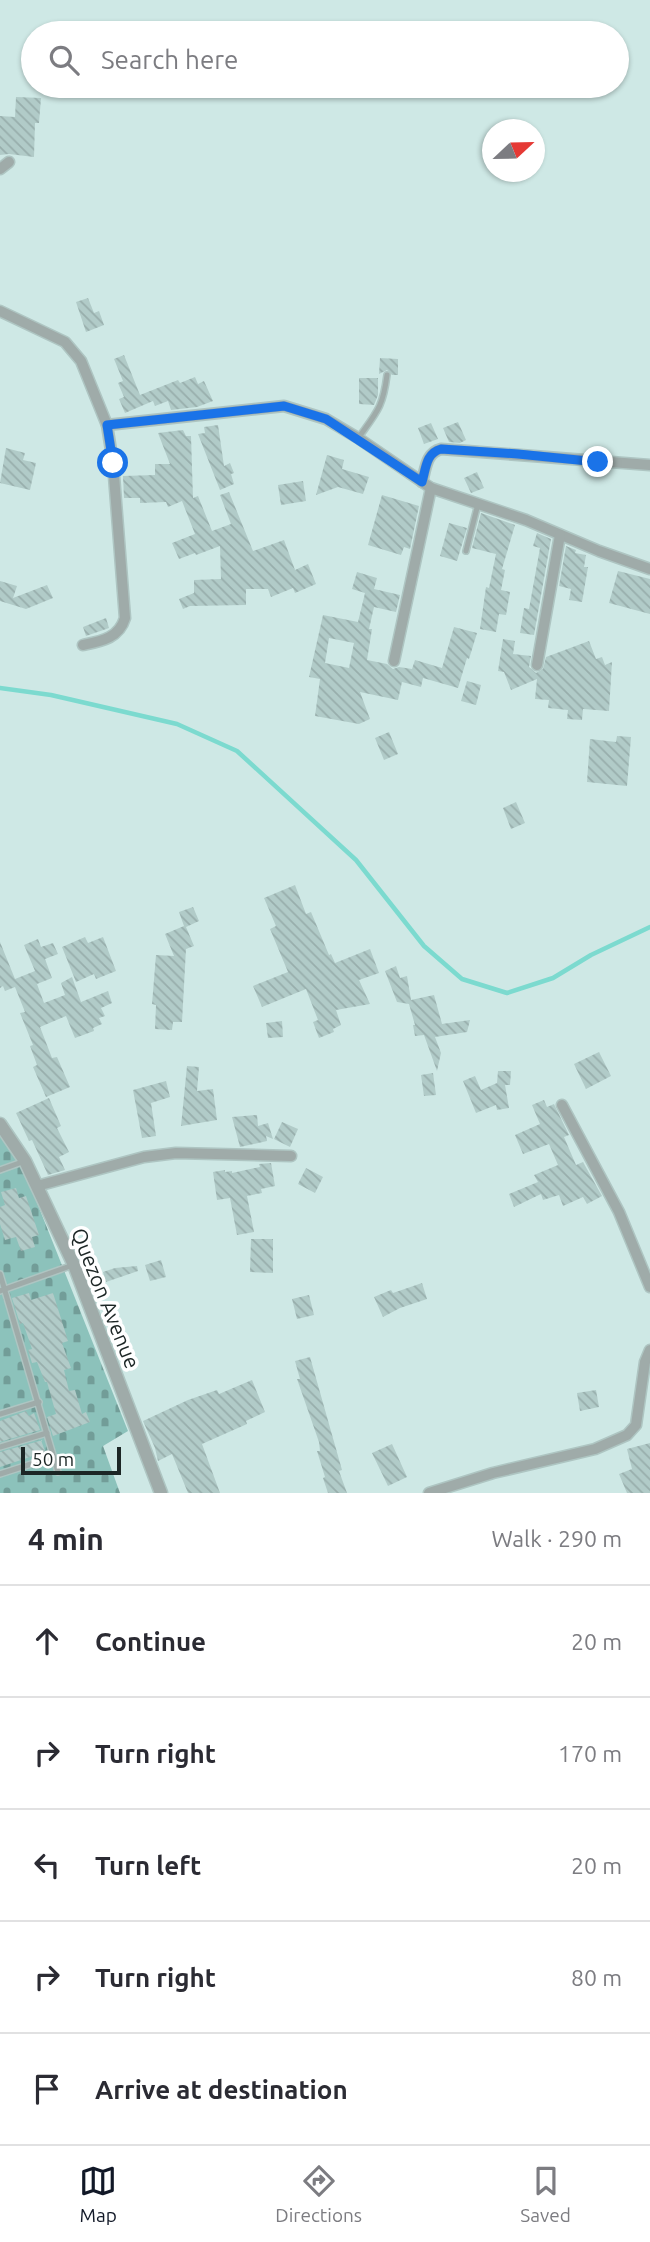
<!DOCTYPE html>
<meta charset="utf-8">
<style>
body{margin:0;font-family:Ubuntu,sans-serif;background:#f2f2f3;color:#2b2b33}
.compass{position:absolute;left:482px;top:119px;width:63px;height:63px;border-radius:50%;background:#fff;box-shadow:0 2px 5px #0004;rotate:68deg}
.scale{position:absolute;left:21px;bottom:18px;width:100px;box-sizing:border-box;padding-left:7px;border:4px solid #1c2625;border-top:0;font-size:19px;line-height:24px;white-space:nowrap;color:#1c2625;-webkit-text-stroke:5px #fff;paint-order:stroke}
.stop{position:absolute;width:21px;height:21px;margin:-16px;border:5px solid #1a73e8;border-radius:50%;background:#fff}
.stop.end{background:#1a73e8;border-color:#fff;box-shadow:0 2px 7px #0008}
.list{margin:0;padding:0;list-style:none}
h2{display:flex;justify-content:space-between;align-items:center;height:91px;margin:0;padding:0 28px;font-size:30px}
h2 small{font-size:23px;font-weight:400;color:#7c7c81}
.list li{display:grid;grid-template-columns:46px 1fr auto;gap:21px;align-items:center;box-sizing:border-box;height:112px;padding:0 28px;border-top:2px solid #e1e1e2}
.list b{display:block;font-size:26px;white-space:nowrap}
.list em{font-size:23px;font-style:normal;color:#7c7c81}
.icon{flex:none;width:38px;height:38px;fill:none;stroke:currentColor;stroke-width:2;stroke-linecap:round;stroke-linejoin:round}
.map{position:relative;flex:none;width:650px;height:1493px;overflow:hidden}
.search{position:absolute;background:#fff;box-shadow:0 2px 5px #0004;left:21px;right:21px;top:21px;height:77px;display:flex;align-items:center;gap:18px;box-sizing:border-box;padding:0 24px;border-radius:38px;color:#7c7c81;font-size:26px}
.sheet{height:651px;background:#fff}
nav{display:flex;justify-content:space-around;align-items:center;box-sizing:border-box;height:98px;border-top:2px solid #e1e1e2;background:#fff;font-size:19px;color:#7c7c81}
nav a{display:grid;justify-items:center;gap:4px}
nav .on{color:#111827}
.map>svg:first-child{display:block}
.cemetery{fill:url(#cemetery-stones)}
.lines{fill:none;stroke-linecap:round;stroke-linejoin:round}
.stream{stroke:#7cdacf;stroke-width:4.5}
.building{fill:url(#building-back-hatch);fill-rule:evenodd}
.service-casing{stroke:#aec5c2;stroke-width:8}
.minor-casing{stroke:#aec5c2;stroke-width:13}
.tertiary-casing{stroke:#aec5c2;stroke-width:15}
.service{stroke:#9faba9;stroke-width:5}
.minor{stroke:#9faba9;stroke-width:10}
.tertiary{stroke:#9faba9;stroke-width:12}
.route{stroke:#1a73e8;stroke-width:9}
.labels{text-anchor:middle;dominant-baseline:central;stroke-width:7;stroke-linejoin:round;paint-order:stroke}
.street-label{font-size:21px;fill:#1c2625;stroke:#fff}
</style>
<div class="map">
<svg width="650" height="1493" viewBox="0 0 650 1493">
<defs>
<pattern id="cemetery-stones" width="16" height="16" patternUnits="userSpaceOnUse" patternTransform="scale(1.75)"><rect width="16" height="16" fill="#8cc2bb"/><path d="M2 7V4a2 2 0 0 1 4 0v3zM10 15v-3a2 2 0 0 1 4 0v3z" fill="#729d98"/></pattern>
<pattern id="building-back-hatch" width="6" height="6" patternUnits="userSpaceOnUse" patternTransform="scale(1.75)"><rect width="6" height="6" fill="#b1cbc8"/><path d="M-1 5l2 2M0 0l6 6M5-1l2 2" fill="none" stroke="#98aeac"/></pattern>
</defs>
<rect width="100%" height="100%" fill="#cee8e5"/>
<path class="cemetery" d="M0 1133 26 1175 128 1431 103 1446 120 1493H0Z"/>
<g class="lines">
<path class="stream" d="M0 688 51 695 177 724 237 751 356 860 424 946 462 979 507 993 553 978 591 955 650 927"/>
</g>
<g class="building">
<path d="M16 97 41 98 39 123H35L34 157 9 154 0 155V116L15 117Z"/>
<path d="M88 298 94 313 99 311 104 325 86 332 76 302Z"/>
<path d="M124 355 140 395 178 380 180 383 195 377 198 384 204 381 213 401 197 407 171 410 168 401 155 406 153 401 125 413 119 399 124 397 118 383 123 381 114 359Z"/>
<path d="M380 358 398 359V375H392L387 370 379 374Z"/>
<path d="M359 378H378V395L374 405 359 404Z"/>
<path d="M458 422 466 440 460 443 449 442 443 428Z"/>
<path d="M431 423 438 439 424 444 418 428Z"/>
<path d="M218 425 224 466 230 463 234 473 231 474 234 484 220 490 198 434 205 433 204 427Z"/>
<path d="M183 430 186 436H191L193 498 198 496 212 531 231 524 220 495 229 492 253 551 284 540 295 570 308 564 316 584 295 593 293 588 271 597 268 589H246V605L190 606 183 609 179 599 194 593V580L221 579 220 546 196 555 195 553 179 559 172 543 195 534 182 501 168 507 166 502 140 503V498H124L123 476 155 475V464H170L158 433Z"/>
<path d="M6 448 25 453 23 460 36 463 30 490 0 483Z"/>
<path d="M327 455 344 460 342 469 369 477 363 494 338 487 316 495Z"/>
<path d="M477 472 484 488 471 493 464 478Z"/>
<path d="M303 481 306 501 281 505 278 485Z"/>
<path d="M382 495 419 506 410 549 404 547 401 555 368 545Z"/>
<path d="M481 513 515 525 502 569 505 570 501 590 510 592 506 615 499 614 496 632 480 629 486 587 489 588 496 554 472 548Z"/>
<path d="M449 523 467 528 457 561 440 556Z"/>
<path d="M537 533 551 539 534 635 520 633 524 608 529 609 540 548 533 546Z"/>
<path d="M566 546 576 550 575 553 586 555 584 567H588L582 602 569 600 571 589 559 586Z"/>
<path d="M618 571 650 579V614L609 603Z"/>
<path d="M357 572 377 578 374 589 400 595 396 612 374 607 369 629H372L367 660 387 664 393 669 399 667 412 669 415 660 442 668 454 627 477 633 469 659 467 658 458 688 423 678 421 687 402 682 398 700 360 692 370 719 359 724 315 716 320 679 309 677 323 615 358 622 365 593 352 589ZM329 638 354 643 349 668 325 663Z"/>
<path d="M0 581 17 586 13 598 47 585 53 598 26 609 0 601Z"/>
<path d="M106 618 109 628 86 636 83 627Z"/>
<path d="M503 639 515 641 513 654 531 656 529 667 536 673 543 669 546 657 589 641 596 659 602 657 605 665 612 662 609 711 583 709 582 720 567 719 568 710 548 708 549 700 535 699 537 679 511 690 504 672 498 671Z"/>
<path d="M467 681 481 685 476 705 461 701Z"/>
<path d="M389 732 398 754 384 760 375 738Z"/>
<path d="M617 736 631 737 627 786 587 782 590 739 616 742Z"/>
<path d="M516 802 525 823 511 829 503 808Z"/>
<path d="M295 885 306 914 311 912 329 955 331 954 335 963 370 949 379 973 359 980 370 1004 336 1010 341 1025 333 1029 334 1032 319 1038 313 1022 318 1020 306 989 262 1007 253 986 288 972 270 929 276 926 264 898Z"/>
<path d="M193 907 199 921 186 927 194 946 186 949 182 1022H173L172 1030 155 1029 156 1005 152 1004 156 955 174 956 165 934 184 926 179 912Z"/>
<path d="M85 937 88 943 103 937 116 971 96 979 94 974 76 982 62 947Z"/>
<path d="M38 939 41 947 53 943 58 954 45 959 52 978 37 984 44 1003 65 995 61 983 72 977 81 1002 108 991 112 1003 101 1008 105 1016 99 1018 102 1024 93 1028 94 1031 75 1038 66 1016 40 1027 52 1058 57 1057 70 1087 46 1097 33 1067 37 1065 30 1046 33 1045 20 1013 25 1012 15 987 5 991 3 986 0 988V942L15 979 35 971 24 945Z"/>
<path d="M396 966 400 978 407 976 411 1000 434 995 442 1024 470 1020 467 1032 435 1037 441 1053 437 1071 424 1035 415 1036 413 1025H415L409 1004 397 1002 385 971Z"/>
<path d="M282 1021 283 1037 268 1038 266 1023Z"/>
<path d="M599 1052 611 1076 586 1089 574 1064Z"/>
<path d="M187 1066 199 1067 197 1091 213 1089 217 1120 181 1126Z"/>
<path d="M498 1071H511L510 1085H505L509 1108 497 1110 496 1105 476 1113 463 1081 475 1076 481 1090 497 1083Z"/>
<path d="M433 1073 436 1095 424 1096 421 1075Z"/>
<path d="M166 1081 170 1097 151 1103 156 1136 142 1138 133 1090Z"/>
<path d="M49 1098 61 1126 57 1128 69 1152 59 1157 65 1170 48 1175 32 1140 29 1141 16 1113Z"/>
<path d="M544 1100 547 1107 554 1104 569 1135 564 1137 576 1165 583 1162 602 1196 587 1204 583 1197 563 1206 559 1195 543 1200 541 1194 514 1207 509 1194 538 1182 534 1175 558 1165 549 1144 523 1154 515 1135 540 1124 532 1105Z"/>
<path d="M257 1115 258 1126 268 1123 273 1139 266 1136 267 1141 240 1147 232 1117Z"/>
<path d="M282 1122 298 1129 290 1147 274 1139Z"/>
<path d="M271 1163 275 1186 261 1189 262 1193 247 1196 254 1232 237 1235 230 1198 217 1200 213 1172 225 1170V1172L232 1171V1173L260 1167 259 1164Z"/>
<path d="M306 1168 323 1177 315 1193 298 1184Z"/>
<path d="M16 1188 19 1198 26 1196 39 1235 32 1237 35 1247 21 1251 16 1237 5 1240 0 1224V1207L5 1205 1 1192Z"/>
<path d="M251 1239H273V1273L250 1272Z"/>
<path d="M161 1260 166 1277 150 1281 145 1265Z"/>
<path d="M137 1266 138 1271 106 1282 103 1272 115 1268Z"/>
<path d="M422 1283 427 1299 400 1308 383 1317 374 1297 391 1290 393 1293Z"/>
<path d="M29 1293 31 1300 53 1293 68 1341 62 1343 71 1368 64 1370 69 1391 75 1390 82 1414 86 1412 90 1422 53 1436 47 1417 56 1414 47 1382H45L37 1362 32 1363 28 1350 32 1349 23 1323 20 1324 12 1298Z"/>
<path d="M309 1295 314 1315 297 1319 292 1299Z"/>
<path d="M310 1357 342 1470 339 1471 347 1493H328L323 1478 325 1477 317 1451H320L319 1442 297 1379H300L295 1361Z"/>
<path d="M252 1380 265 1412 246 1421 247 1424 202 1444 220 1493H188L172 1454 158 1461 155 1448 143 1421 188 1400 217 1390 219 1394Z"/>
<path d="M596 1390 599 1407 580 1411 577 1393Z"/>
<path d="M26 1411 29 1416 34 1413 40 1430 0 1442V1421Z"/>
<path d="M41 1440 46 1454 34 1458 33 1456 0 1467V1452L43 1440Z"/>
<path d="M650 1443V1493H627L619 1474 632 1469 627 1449Z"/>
<path d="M392 1444 407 1477 388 1486 372 1453Z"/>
</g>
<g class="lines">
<defs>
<g id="service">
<path d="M359 437C377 412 383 407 387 375"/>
<path d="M466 551 478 504"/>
<path d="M0 1170 25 1161"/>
<path d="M0 1274 58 1472"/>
<path d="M0 1291 73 1265"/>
<path d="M0 1414 39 1402"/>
<path d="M0 1447 47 1433"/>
<path d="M0 1474 53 1457"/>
</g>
<g id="minor">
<path d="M0 169 9 162"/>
<path d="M0 311 65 342 81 361 107 425 113 463 125 618C119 638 102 641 83 645"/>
<path d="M107 425 284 406 326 419 358 438 431 488 526 520 599 551 650 569"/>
<path d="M422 482C426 468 426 453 441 449L650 465"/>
<path d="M394 661 431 488"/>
<path d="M537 665 560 535"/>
<path d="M562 1105 619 1212 650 1287"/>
<path d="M37 1186 144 1157 176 1153 291 1156"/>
<path d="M429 1493 493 1473 595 1449 627 1435 636 1425 645 1362 650 1350"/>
</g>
<path id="tertiary" d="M0 1124 25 1161 74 1265 161 1493"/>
</defs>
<use href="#service" class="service-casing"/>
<use href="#minor" class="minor-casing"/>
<use href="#tertiary" class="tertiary-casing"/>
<use href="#service" class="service"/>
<use href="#minor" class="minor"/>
<use href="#tertiary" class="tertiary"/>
</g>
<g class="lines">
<path class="route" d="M113 463 107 425 284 406 326 419 422 482C426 468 426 453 441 449L518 454 598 462"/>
</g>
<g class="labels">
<g class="street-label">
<text transform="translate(106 1298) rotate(68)">Quezon Avenue</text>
</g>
</g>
</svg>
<svg class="compass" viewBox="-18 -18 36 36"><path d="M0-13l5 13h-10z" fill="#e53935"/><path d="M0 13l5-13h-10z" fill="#7c7c81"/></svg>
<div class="scale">50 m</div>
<div class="stop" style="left:113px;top:463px"></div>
<div class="stop end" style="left:598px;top:462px"></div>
<div class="search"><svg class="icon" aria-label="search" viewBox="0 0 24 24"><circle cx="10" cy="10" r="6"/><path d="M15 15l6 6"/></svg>Search here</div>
</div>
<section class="sheet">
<h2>4 min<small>Walk · 290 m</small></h2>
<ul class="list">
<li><svg class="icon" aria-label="ahead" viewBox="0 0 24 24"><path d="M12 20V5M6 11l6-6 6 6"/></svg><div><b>Continue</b></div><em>20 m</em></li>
<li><svg class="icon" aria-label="right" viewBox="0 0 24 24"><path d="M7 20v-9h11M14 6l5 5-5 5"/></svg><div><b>Turn right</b></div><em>170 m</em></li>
<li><svg class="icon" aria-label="left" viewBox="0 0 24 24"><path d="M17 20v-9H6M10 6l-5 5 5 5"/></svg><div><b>Turn left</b></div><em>20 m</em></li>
<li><svg class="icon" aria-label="right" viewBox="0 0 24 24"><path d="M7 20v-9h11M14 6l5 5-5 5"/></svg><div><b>Turn right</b></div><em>80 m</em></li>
<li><svg class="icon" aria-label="arrive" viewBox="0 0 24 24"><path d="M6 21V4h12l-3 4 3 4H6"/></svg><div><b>Arrive at destination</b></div></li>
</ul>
</section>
<nav>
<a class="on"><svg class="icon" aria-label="map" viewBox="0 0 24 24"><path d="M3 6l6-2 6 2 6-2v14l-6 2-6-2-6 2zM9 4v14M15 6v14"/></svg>Map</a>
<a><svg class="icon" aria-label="directions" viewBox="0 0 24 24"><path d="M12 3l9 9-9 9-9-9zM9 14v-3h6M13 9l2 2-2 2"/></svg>Directions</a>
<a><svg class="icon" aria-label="saved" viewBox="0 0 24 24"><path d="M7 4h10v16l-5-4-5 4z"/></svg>Saved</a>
</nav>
